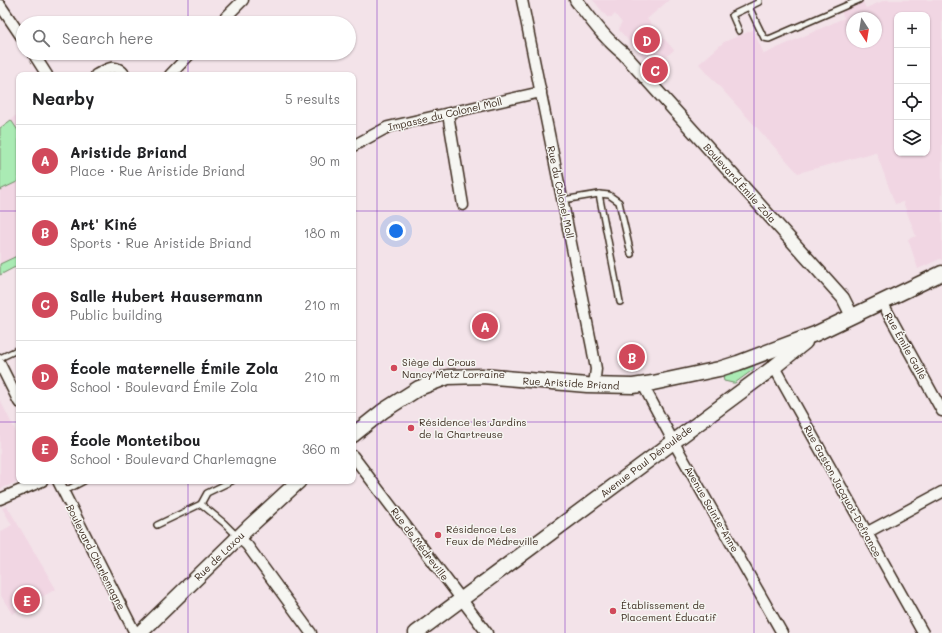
<!DOCTYPE html>
<meta charset="utf-8">
<style>
body{margin:0;font-family:Mali,sans-serif;background:#f2f2f2;color:#202124}
.controls{position:absolute;right:12px;top:12px;display:grid;overflow:hidden;border-radius:8px;box-shadow:0 1px 3px #0004}
.controls button{width:36px;height:36px;display:grid;place-items:center;padding:0;border:0;border-bottom:1px solid #e0e0e0;background:#fff;color:#202124;font:20px sans-serif}
.compass{position:absolute;left:846px;top:12px;width:36px;height:36px;border-radius:50%;background:#fff;box-shadow:0 1px 3px #0004;rotate:168deg}
.you{position:absolute;left:396px;top:231px;width:14px;height:14px;margin:-10px;border:3px solid #fff;border-radius:50%;background:#1a73e8;box-shadow:0 0 0 6px #1a73e833}
.badge{display:grid;place-items:center;width:26px;height:26px;border-radius:50%;background:#d1495b;color:#fff;font-size:13px;font-weight:700}
.pin{position:absolute;translate:-50% -50%;border:2px solid #fff;box-shadow:0 1px 4px #0006}
.list{margin:0;padding:0;list-style:none}
h2{display:flex;justify-content:space-between;align-items:center;height:52px;margin:0;padding:0 16px;font-size:17px}
h2 small{font-size:13px;font-weight:400;color:#757577}
.list li{display:grid;grid-template-columns:26px 1fr auto;gap:12px;align-items:center;box-sizing:border-box;height:72px;padding:0 16px;border-top:1px solid #e0e0e0}
.list b{display:block;font-size:15px;white-space:nowrap}
.list p{margin:0;font-size:13px;white-space:nowrap;color:#757577}
.list em{font-size:13px;font-style:normal;color:#757577}
.icon{flex:none;width:22px;height:22px;fill:none;stroke:currentColor;stroke-width:2;stroke-linecap:round;stroke-linejoin:round}
.map{position:relative;flex:none;width:942px;height:633px;overflow:hidden}
.search{position:absolute;background:#fff;box-shadow:0 1px 3px #0004;left:16px;top:16px;width:340px;height:44px;display:flex;align-items:center;gap:10px;box-sizing:border-box;padding:0 14px;border-radius:22px;color:#757577;font-size:15px}
.panel{position:absolute;background:#fff;box-shadow:0 1px 3px #0004;left:16px;top:72px;width:340px;height:412px;border-radius:8px}
.map>svg:first-child{display:block}
.built{fill:#f1d6e3;fill-rule:evenodd}
.green{fill:#aaebb4;stroke:#728a69}
.lines{fill:none;stroke-linecap:round;stroke-linejoin:round}
.service-casing{stroke:#3b2a1e;stroke-width:8}
.minor-casing{stroke:#3b2a1e;stroke-width:13}
.tertiary-casing{stroke:#3b2a1e;stroke-width:15}
.secondary-casing{stroke:#3b2a1e;stroke-width:17}
.service{stroke:#f6f6f2;stroke-width:5}
.minor{stroke:#f6f6f2;stroke-width:10}
.tertiary{stroke:#f6f6f2;stroke-width:12}
.secondary{stroke:#f6f6f2;stroke-width:14}
.grid{fill:none;stroke:#7b2cbf;stroke-width:1;stroke-opacity:0.55}
.poi-dot{fill:#d1495b;stroke:#f6f6f2;stroke-width:1.5}
.labels{text-anchor:middle;dominant-baseline:central;stroke-width:3;stroke-linejoin:round;paint-order:stroke}
.street-label{font-size:10px;fill:#3b2a1e;stroke:#f6f6f2}
.poi-label{font-size:10px;fill:#3b2a1e;stroke:#f6f6f2;text-anchor:start}
</style>
<div class="map">
<svg width="942" height="633" viewBox="0 0 942 633">
<rect width="100%" height="100%" fill="#f3e3e9"/>
<filter id="ink" filterUnits="userSpaceOnUse"><feTurbulence type="fractalNoise" baseFrequency=".025" numOctaves="2"/><feDisplacementMap in="SourceGraphic" scale="8" xChannelSelector="R" yChannelSelector="G"/><feConvolveMatrix kernelMatrix="1 2 1 2 8 2 1 2 1" color-interpolation-filters="sRGB"/></filter>
<g filter="url(#ink)">
<g class="built">
<path d="M593 0H669L647 19 674 50 653 68 619 30 620 25 622 23 615 14 612 17H607Z"/>
<path d="M885 0H942V260L940 259 918 269 908 239 916 236 903 202 895 204 876 152 798 173 699 64 724 42 753 30 764 54 844 18 841 11 863 2 866 8ZM897 15H927V153H897ZM852 18H876V42H852Z"/>
<path d="M19 113V265L0 275V128Z"/>
<path d="M0 400 19 438V481L0 489Z"/>
<path d="M7 506 56 589 12 614 0 594V532L12 525 2 508Z"/>
</g>
<g class="green">
<path d="M11 120 19 132V181L0 190V128Z"/>
<path d="M19 255V265L0 275V264Z"/>
<path d="M751 365H754V369L735 383H733L724 381 723 377 724 374Z"/>
</g>
<g class="lines">
<defs>
<g id="service">
<path d="M749 7 759 2V0"/>
<path d="M739 31 732 15 749 7 764 38 769 39 859 0"/>
<path d="M599 194 620 302"/>
<path d="M563 200 599 194 609 195 619 202 631 254"/>
<path d="M0 358 19 349"/>
<path d="M63 492 84 481"/>
<path d="M201 504 207 493 232 481"/>
<path d="M157 525 201 504 224 523 237 536"/>
</g>
<g id="minor">
<path d="M522 0 592 347 596 369 594 385"/>
<path d="M0 5 23 39"/>
<path d="M220 23 243 0"/>
<path d="M33 53 47 75"/>
<path d="M96 75C107 69 116 62 125 75"/>
<path d="M170 75 191 53"/>
<path d="M448 114 463 205"/>
<path d="M353 146 388 127 541 92"/>
<path d="M882 302 942 411"/>
<path d="M0 364 19 402"/>
<path d="M774 367 923 633"/>
<path d="M643 385 673 441 782 633"/>
<path d="M353 456 487 633"/>
<path d="M58 481 135 633"/>
<path d="M0 499 42 481"/>
<path d="M866 533 942 492"/>
<path d="M238 537 247 545 311 633"/>
</g>
<path id="tertiary" d="M576 0C591 19 604 38 623 53L843 298 852 316"/>
<g id="secondary">
<path d="M353 435 383 411 419 388 448 377 482 376 587 385 633 386 653 383 719 369 738 363 815 334 942 273"/>
<path d="M140 633 249 527 299 481"/>
<path d="M416 633 774 367 805 342"/>
</g>
</defs>
<use href="#service" class="service-casing"/>
<use href="#minor" class="minor-casing"/>
<use href="#tertiary" class="tertiary-casing"/>
<use href="#secondary" class="secondary-casing"/>
<use href="#service" class="service"/>
<use href="#minor" class="minor"/>
<use href="#tertiary" class="tertiary"/>
<use href="#secondary" class="secondary"/>
</g>
</g>
<path class="grid" d="M188 0V23M377 0V633M565 0V633M754 0V633M188 53V75M0 211H19M353 211H942M0 422H19M353 422H942M188 481V633"/>
<g class="poi-dot">
<circle cx="394" cy="368" r="4"/>
<circle cx="411" cy="428" r="4"/>
<circle cx="438" cy="535" r="4"/>
<circle cx="613" cy="611" r="4"/>
</g>
<g class="labels">
<g class="street-label">
<text transform="translate(445 114) rotate(-13)">Impasse du Colonel Moll</text>
<text transform="translate(740 183) rotate(48)">Boulevard Émile Zola</text>
<text transform="translate(561 192) rotate(78)">Rue du Colonel Moll</text>
<text transform="translate(906 346) rotate(61)">Rue Émile Gallé</text>
<text transform="translate(571 383) rotate(3)">Rue Aristide Briand</text>
<text transform="translate(646 461) rotate(-37)">Avenue Paul Déroulède</text>
<text transform="translate(843 491) rotate(61)">Rue Gaston Jacquot-Defrance</text>
<text transform="translate(712 509) rotate(60)">Avenue Sainte-Anne</text>
<text transform="translate(420 544) rotate(53)">Rue de Médreville</text>
<text transform="translate(219 556) rotate(-44)">Rue de Laxou</text>
<text transform="translate(96 557) rotate(63)">Boulevard Charlemagne</text>
</g>
<g class="poi-label">
<text x="402" y="362">Siège du Crous<tspan x="402" dy="12">Nancy Metz Lorraine</tspan></text>
<text x="419" y="422">Résidence les Jardins<tspan x="419" dy="12">de la Chartreuse</tspan></text>
<text x="446" y="529">Résidence Les<tspan x="446" dy="12">Feux de Médreville</tspan></text>
<text x="621" y="605">Établissement de<tspan x="621" dy="12">Placement Éducatif</tspan></text>
</g>
</g>
</svg>
<div class="controls">
<button>+</button>
<button>−</button>
<button><svg class="icon" aria-label="locate" viewBox="0 0 24 24"><circle cx="12" cy="12" r="6"/><path d="M12 2v4M12 18v4M2 12h4M18 12h4"/></svg></button>
<button><svg class="icon" aria-label="layers" viewBox="0 0 24 24"><path d="M12 4l9 5-9 5-9-5zM3 14l9 5 9-5"/></svg></button>
</div>
<svg class="compass" viewBox="-18 -18 36 36"><path d="M0-13l5 13h-10z" fill="#e53935"/><path d="M0 13l5-13h-10z" fill="#757577"/></svg>
<div class="you"></div>
<div class="pin badge" style="left:485px;top:326px">A</div>
<div class="pin badge" style="left:632px;top:357px">B</div>
<div class="pin badge" style="left:655px;top:70px">C</div>
<div class="pin badge" style="left:647px;top:40px">D</div>
<div class="pin badge" style="left:27px;top:600px">E</div>
<div class="search"><svg class="icon" aria-label="search" viewBox="0 0 24 24"><circle cx="10" cy="10" r="6"/><path d="M15 15l6 6"/></svg>Search here</div>
<section class="panel">
<h2>Nearby<small>5 results</small></h2>
<ul class="list">
<li><span class="badge">A</span><div><b>Aristide Briand</b><p>Place · Rue Aristide Briand</p></div><em>90 m</em></li>
<li><span class="badge">B</span><div><b>Art' Kiné</b><p>Sports · Rue Aristide Briand</p></div><em>180 m</em></li>
<li><span class="badge">C</span><div><b>Salle Hubert Hausermann</b><p>Public building</p></div><em>210 m</em></li>
<li><span class="badge">D</span><div><b>École maternelle Émile Zola</b><p>School · Boulevard Émile Zola</p></div><em>210 m</em></li>
<li><span class="badge">E</span><div><b>École Montetibou</b><p>School · Boulevard Charlemagne</p></div><em>360 m</em></li>
</ul>
</section>
</div>
